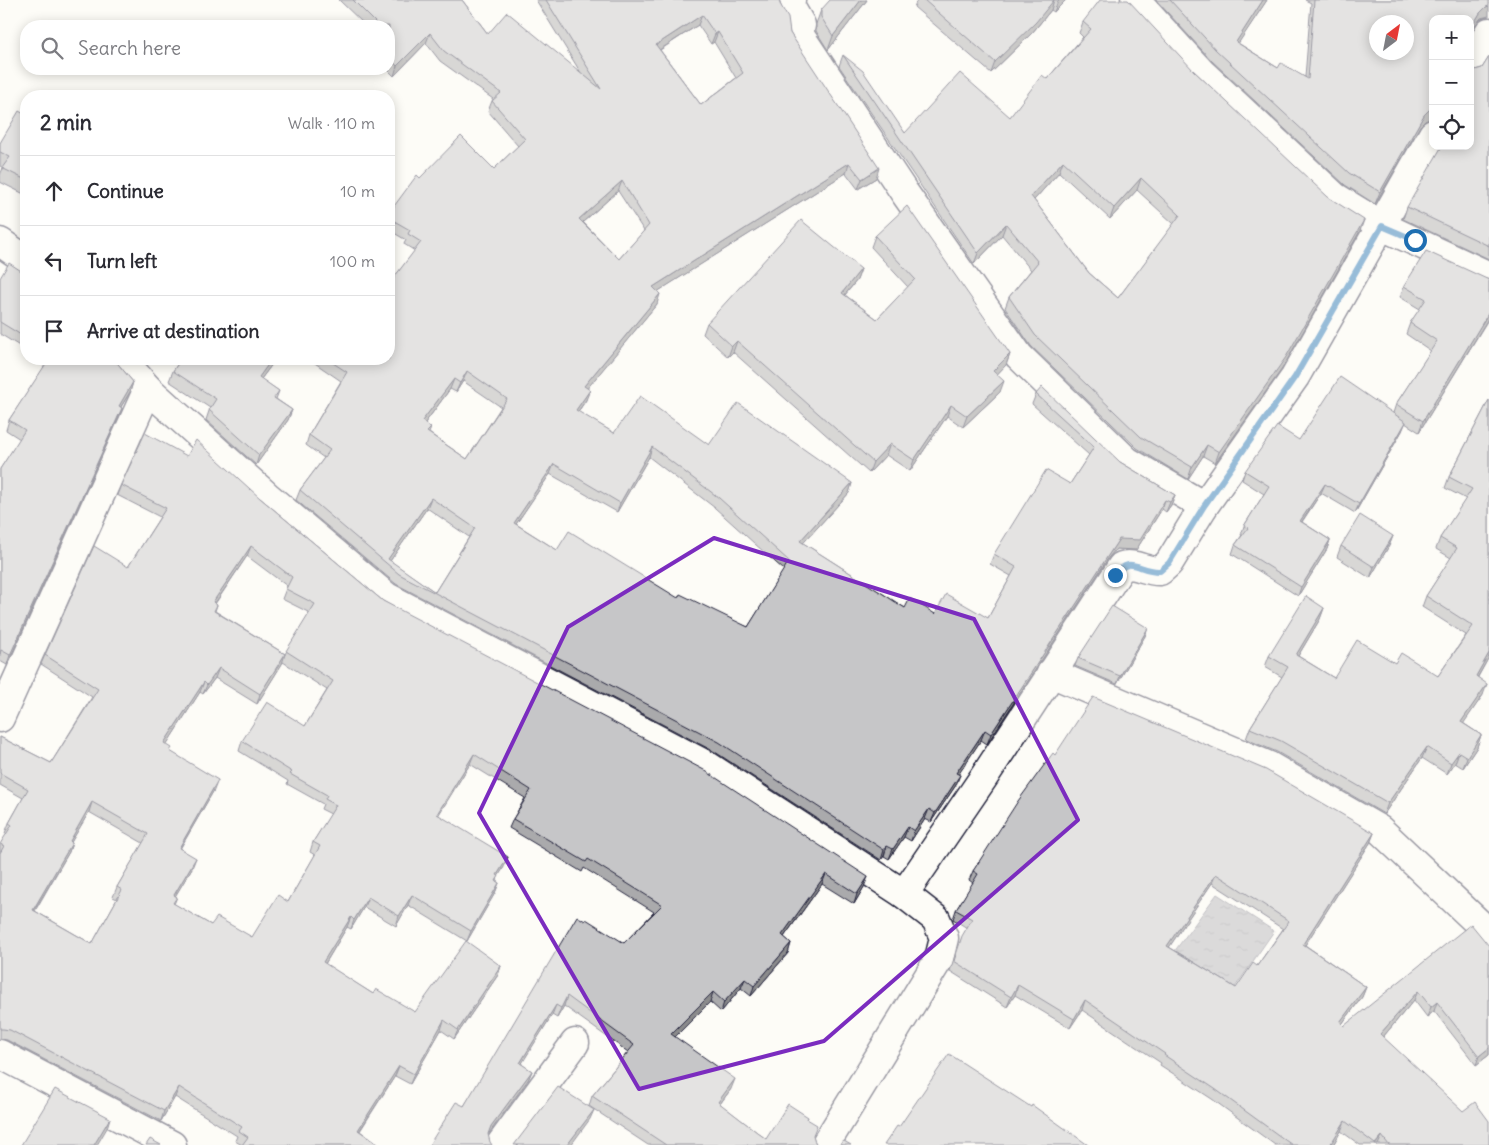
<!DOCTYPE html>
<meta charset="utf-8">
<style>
body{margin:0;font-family:Delius,sans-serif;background:#f2f2f3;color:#2b2b33}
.controls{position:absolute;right:15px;top:15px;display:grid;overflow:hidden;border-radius:10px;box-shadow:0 2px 12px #0003}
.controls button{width:45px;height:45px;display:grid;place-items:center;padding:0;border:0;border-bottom:1px solid #e1e1e2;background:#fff;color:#2b2b33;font:25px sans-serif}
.compass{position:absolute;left:1369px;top:15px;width:45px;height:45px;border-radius:50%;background:#fff;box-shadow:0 2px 12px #0003;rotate:32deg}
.stop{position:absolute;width:15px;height:15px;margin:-11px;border:4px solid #1f6fb2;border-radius:50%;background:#fff}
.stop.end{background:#1f6fb2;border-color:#fff;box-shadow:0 1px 5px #0008}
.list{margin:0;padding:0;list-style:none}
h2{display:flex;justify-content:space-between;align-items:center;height:65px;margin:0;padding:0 20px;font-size:21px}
h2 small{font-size:16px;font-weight:400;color:#7c7c81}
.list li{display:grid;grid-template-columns:32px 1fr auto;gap:15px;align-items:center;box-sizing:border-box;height:70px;padding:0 20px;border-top:1px solid #e1e1e2}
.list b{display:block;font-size:19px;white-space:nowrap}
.list em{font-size:16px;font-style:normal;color:#7c7c81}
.icon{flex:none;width:28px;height:28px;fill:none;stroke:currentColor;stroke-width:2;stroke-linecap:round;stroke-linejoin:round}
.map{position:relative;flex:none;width:1489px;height:1145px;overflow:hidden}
.search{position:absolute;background:#fff;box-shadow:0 2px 12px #0003;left:20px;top:20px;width:375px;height:55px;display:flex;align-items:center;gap:12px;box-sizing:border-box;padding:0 18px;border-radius:20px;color:#7c7c81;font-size:19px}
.panel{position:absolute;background:#fff;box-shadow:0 2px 12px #0003;left:20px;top:90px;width:375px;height:275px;border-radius:20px}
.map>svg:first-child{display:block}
.water{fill:url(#water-ripples);stroke:#787885}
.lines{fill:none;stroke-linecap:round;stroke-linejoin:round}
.minor-casing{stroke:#22223b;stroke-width:31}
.minor{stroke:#fdfcf7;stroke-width:28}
.wall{fill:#aaaaac;stroke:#22223b;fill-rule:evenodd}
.shaded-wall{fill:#8b8b8c;stroke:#22223b}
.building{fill:#c6c6c8;stroke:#22223b;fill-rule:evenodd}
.route{stroke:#1f6fb2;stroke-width:6}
.marked{fill:none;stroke:#7b2cbf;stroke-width:4;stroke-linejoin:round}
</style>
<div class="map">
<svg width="1489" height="1145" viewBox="0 0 1489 1145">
<defs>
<pattern id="water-ripples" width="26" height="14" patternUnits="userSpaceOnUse" patternTransform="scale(1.25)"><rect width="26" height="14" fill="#b2b2b7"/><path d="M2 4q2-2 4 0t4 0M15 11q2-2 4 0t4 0" fill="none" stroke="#909096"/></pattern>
</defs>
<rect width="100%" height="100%" fill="#fdfcf7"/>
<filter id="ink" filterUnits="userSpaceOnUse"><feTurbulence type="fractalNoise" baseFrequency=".02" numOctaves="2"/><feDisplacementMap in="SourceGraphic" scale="10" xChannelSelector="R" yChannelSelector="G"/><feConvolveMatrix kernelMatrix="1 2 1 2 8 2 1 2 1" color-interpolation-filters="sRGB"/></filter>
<g filter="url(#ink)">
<path class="water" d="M1217 894 1274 931 1233 990 1174 952Z"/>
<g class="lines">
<defs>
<g id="minor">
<path d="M791 0 790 6 801 25 799 34 904 192 1019 356 1127 461 1204 506"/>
<path d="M1135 0 1201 72 1335 197 1382 226 1489 276"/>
<path d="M1470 66 1489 32"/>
<path d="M0 242 26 260"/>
<path d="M148 389 267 496 387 597 708 766 904 894 936 919 944 938 939 959 825 1145"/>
<path d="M1051 673 1269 766 1380 830 1489 933"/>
<path d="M0 718 148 389 122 359"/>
<path d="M904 894 984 777 1122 566C1134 562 1147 572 1160 571L1169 563 1204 506 1295 377 1433 134"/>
<path d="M0 1054 172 1145"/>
<path d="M500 1145 575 1043"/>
</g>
</defs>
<use href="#minor" class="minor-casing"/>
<use href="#minor" class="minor"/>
</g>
<g class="wall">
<path d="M339 0H462L488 34 581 73 536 0H779L790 33 876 178 858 189 846 173 658 291 657 304 587 388 586 400 578 412 614 433 709 445 852 483 849 493 803 543 905 608 935 614 988 618 1011 576 990 564 994 554 1070 484 1089 455 1032 404 1036 394 1120 462 1175 495 1171 505 1166 512 1162 509 1136 550 1116 549 1109 557 987 744 981 740 958 774 956 785 931 822 925 819 911 841 904 837 889 859 884 856 881 860 715 752 396 584 296 500 300 490 324 458 306 445 309 435 341 381 309 359H389L392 280 415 251 404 244 406 240 389 230V213L420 178 494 169 518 146 488 111 492 101 493 99 440 61 426 43 394 76 387 69H389V26H366ZM698 25 711 44 714 42 736 78 701 105 660 50ZM618 191 644 231 619 259 583 222ZM463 381 501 407 467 459 429 433 431 428 425 423 450 389 456 392ZM649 457 715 508 784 570 748 627 557 550 516 524 550 474 617 512ZM427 508 469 537 435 592 390 561Z"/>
<path d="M867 0 828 50 816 31V24L821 10Z"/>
<path d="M917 0H1066L1054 12 1051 10 1032 33 991 73 914 7Z"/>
<path d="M1156 0H1267L1238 43 1278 68 1305 77 1311 3 1305 0H1489L1481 18 1476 24 1433 19V119L1425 121 1420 126 1375 204 1345 185 1212 61Z"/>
<path d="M1083 22 1194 71 1360 231 1282 369 1215 463 1203 456 1188 479 1137 448 1031 346 1005 308 1009 297 1031 270 1002 235 974 264 839 66 843 55 905 133 1010 117 1047 79 1083 37 1079 33ZM1059 172 1110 219 1137 190 1174 224 1118 298 1089 273 1034 200Z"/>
<path d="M1489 57V259L1403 219 1407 207 1470 146 1475 70 1482 68Z"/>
<path d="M26 115V195L0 182V175L3 168 0 166V143Z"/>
<path d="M875 236 1010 354 1006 365 997 374 1000 392 963 427 947 416 910 471 886 455 869 473 733 352 728 357 703 334 707 323 861 269 857 280 845 295 877 319 908 287 871 247Z"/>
<path d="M26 274V350L0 334V278Z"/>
<path d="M1487 279 1489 280V318L1419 432 1405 423 1402 431 1355 513 1321 493 1302 522 1330 540 1327 549 1298 596 1232 554 1235 545 1242 535H1241L1244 526 1264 494 1242 480 1245 471 1299 440 1393 413 1396 404 1431 351 1406 334 1410 323 1420 309 1400 297 1404 286Z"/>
<path d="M40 359H114L133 382 130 392 121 407 122 408 118 418 7 665 0 661V469L20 439 6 430 9 420 47 363Z"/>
<path d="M181 359H276L261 379 279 391 276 399 292 410 288 420 256 465 206 420 210 408 169 381 173 371Z"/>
<path d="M1489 400V657L1478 677 1483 695 1463 723 1481 735 1477 747 1463 768 1455 763 1447 774 1422 758 1384 814 1277 752 1246 739 1250 728 1282 677 1265 667 1269 656 1324 608 1320 619 1298 656 1334 678 1395 663 1438 676 1466 635 1422 607 1426 596 1451 558 1436 549 1440 538 1466 499 1445 488 1449 477Z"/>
<path d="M121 485 260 498 383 601 864 887 854 904 822 884 784 937 791 943 788 953 751 996 741 988 721 1012 710 1002 675 1037 731 1089 720 1104 766 1139 808 1117 807 1119 815 1142 817 1145H648L589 1106 592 1096 628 1052 564 1006 557 1018 552 1015 521 1064 532 1071 528 1080 464 1106 585 921 624 943 654 912 584 868 582 872 509 828 513 819 525 798 470 764 438 815 504 867 498 876 497 882 499 883 495 893 467 941 408 905 396 926 364 907 351 929 347 927 325 964 373 994 415 1012 501 966 498 975 454 1039 441 1030 410 1084 395 1076 360 1131 379 1145H242L235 1141 237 1136 175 1097 161 1121 7 1040 0 1039V845L7 834 5 833 9 823 23 798 0 785V737L51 763 92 697 41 664 45 655 128 567 160 517 117 495ZM247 556 287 586 282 599 310 613 285 654 215 611 217 605 215 604ZM283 662 327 690 305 726 242 741 239 751 288 781 287 784 323 804 321 809 331 814 313 842 310 852 315 855 288 902 252 937 211 925 174 904 177 897 175 896 192 868 180 849 214 790 170 751 166 745 200 692 203 694 215 678 257 704ZM89 812 143 843 117 887 113 897 117 899 92 944 35 911 69 852 72 843 71 842Z"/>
<path d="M1393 536 1389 546 1370 578 1337 557 1341 546Z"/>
<path d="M1148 628 1145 636 1117 684 1075 666 1078 658Z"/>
<path d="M1055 755 1374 833 1370 843 1305 945 1366 987 1362 997 1342 1024 1344 1026 1489 946V1055L1476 1065 1434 1011 1427 1017 1414 1000 1383 1037 1489 1145H1360L1341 1131 1333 1145H1275L1212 1099 1160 1065 1161 1063 1082 1010 1070 1028 1015 995 1007 1007 950 971 958 946 967 928 953 919 956 910 973 883 969 880 973 871ZM1212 883 1283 929 1257 966 1236 988 1169 947Z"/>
</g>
<g class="shaded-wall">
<path d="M861 0H867L828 50 833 36Z"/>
<path d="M1054 0 1051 10 1032 33 991 73 995 62Z"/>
<path d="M1059 0H1066L1054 12 1058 1Z"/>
<path d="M1263 0H1267L1232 53 1236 42Z"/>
<path d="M1489 6V16L1481 18 1476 24 1470 34V30L1480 13 1486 7Z"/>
<path d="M702 15 698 25 653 54 656 45Z"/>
<path d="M718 32 714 42 711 44 715 34Z"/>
<path d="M430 33 426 43 394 76 397 66Z"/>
<path d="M1433 108 1432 118 1425 121 1420 126 1375 204 1380 192 1424 115 1429 110Z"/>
<path d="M1063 161 1059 172 1027 208 1031 196Z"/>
<path d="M849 163 846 173 649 297 653 287Z"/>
<path d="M879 168 876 178 858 189 862 179Z"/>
<path d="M1141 178 1137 190 1110 219 1114 208Z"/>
<path d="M622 181 618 191 575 229 579 219Z"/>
<path d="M1364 220 1360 231 1282 369 1215 463 1219 452Z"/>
<path d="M1006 224 1002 235 974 264 978 253Z"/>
<path d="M861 269 857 280 838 303 842 293Z"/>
<path d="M660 294 657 304 581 396 584 386Z"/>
<path d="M1489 312V317L1419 432 1423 421Z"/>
<path d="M737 341 733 352 728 357 732 346Z"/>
<path d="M1010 354 1006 365 990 382 993 371Z"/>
<path d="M272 359H276L255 387 259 377Z"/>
<path d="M467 371 463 381 456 392 460 383Z"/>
<path d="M454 379 450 389 419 431 422 421Z"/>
<path d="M1004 381 1000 392 963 427 967 416Z"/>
<path d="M133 382 130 392 115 416 119 406Z"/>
<path d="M590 390 586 400 572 420 576 410Z"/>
<path d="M951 405 947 416 910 471 914 460Z"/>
<path d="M122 408 118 418 7 665 10 655Z"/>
<path d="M292 410 288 420 256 465 259 455Z"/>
<path d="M1406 422 1402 431 1355 513 1359 504Z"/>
<path d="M890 444 886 455 869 473 873 462Z"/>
<path d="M1207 445 1203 456 1188 479 1192 467Z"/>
<path d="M652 447 649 457 617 512 620 503Z"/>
<path d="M554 464 550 474 510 533 514 523Z"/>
<path d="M852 483 849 493 796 551 800 541Z"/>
<path d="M1325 484 1321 493 1296 530 1300 521Z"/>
<path d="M1175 495 1171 505 1166 512 1170 502Z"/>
<path d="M431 498 427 508 388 564V559Z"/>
<path d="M1165 500 1162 509 1136 550 1116 549 1109 557 987 744 991 734 1113 548 1119 539Z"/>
<path d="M1393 536 1389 546 1370 578 1374 567Z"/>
<path d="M1330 540 1327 549 1298 596 1301 587Z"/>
<path d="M251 546 247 556 209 612 213 602Z"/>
<path d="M1324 608 1320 619 1292 666 1296 655Z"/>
<path d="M1148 628 1145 636 1117 684 1120 676Z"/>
<path d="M1489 653V657L1472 687 1476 676Z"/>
<path d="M285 654 282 664 257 704 260 694Z"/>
<path d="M219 668 215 678 203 694 207 685Z"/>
<path d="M204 682 200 692 161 753 164 743Z"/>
<path d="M1487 684 1483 695 1457 733 1461 722Z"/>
<path d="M985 730 981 740 953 783 956 773Z"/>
<path d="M1481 735 1477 747 1463 768 1467 757Z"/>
<path d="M1427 747 1422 758 1384 814 1388 803Z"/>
<path d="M1459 752 1455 763 1447 774 1451 763Z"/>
<path d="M474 754 470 764 433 824 437 814Z"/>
<path d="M960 775 956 785 931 822 935 813Z"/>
<path d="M218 780 214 790 175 857 179 848Z"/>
<path d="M92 802 89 812 66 851 70 841Z"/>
<path d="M929 809 925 819 911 841 914 831Z"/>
<path d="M908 827 904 837 889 859 893 849Z"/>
<path d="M1374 833 1370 843 1300 953 1303 944Z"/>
<path d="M72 843 69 852 29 919 33 910Z"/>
<path d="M887 846 884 856 881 860 884 850Z"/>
<path d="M508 857 504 867 493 885 497 875Z"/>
<path d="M196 858 192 868 170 905 174 895Z"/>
<path d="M826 874 822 884 778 945 782 935Z"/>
<path d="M1216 874 1212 883 1164 955 1167 946Z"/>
<path d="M868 877 864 887 854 904 857 894Z"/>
<path d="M499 883 495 893 467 941 471 931Z"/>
<path d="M412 895 408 905 396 926 399 916Z"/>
<path d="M368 897 364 907 351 929 354 920Z"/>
<path d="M351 917 347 927 320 972 323 962Z"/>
<path d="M791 943 788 953 751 996 754 986Z"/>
<path d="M501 966 498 975 454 1039 458 1030Z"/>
<path d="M745 979 741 988 721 1012 724 1002Z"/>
<path d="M1018 985 1015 995 1007 1007 1011 997Z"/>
<path d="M1366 987 1362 997 1336 1032 1340 1022Z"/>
<path d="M1418 991 1414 1000 1377 1044 1380 1034Z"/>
<path d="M713 992 710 1002 668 1044 671 1034Z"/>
<path d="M567 996 564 1006 557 1018 561 1008Z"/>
<path d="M1085 1000 1082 1010 1070 1028 1074 1019Z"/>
<path d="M1437 1002 1434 1011 1427 1017 1431 1007Z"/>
<path d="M556 1005 552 1015 516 1073 520 1063Z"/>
<path d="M444 1020 441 1030 410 1084 414 1074Z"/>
<path d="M1489 1048V1055L1476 1065 1479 1056Z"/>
<path d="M399 1066 395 1076 354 1139 358 1130Z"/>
<path d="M532 1071 528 1080 487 1136 491 1126Z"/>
<path d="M735 1079 731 1089 714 1112 718 1102Z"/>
<path d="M179 1087 175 1097 161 1121 164 1111Z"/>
<path d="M594 1110 590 1119 571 1145H567Z"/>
<path d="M110 1118 107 1128 97 1145H94Z"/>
<path d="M1345 1121 1341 1131 1333 1145H1330Z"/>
<path d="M1382 1136 1378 1145H1375Z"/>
</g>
<g class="building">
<path d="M353 0H462L488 34 507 12 601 89 546 0H779L780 4 788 18 790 33 879 168 862 179 849 163 653 287 660 294 584 386 590 390 576 410 614 433 640 396 709 445 738 403 852 483 800 541 905 608 910 598 935 614 946 594 988 618 1016 567 994 554 1046 470 1070 484 1094 447 1036 394 1042 387 1120 462 1175 495 1170 502 1165 500 1140 540 1119 539 1113 548 991 734 985 730 956 773 960 775 935 813 929 809 914 831 908 827 893 849 887 846 884 850 719 742 399 574 300 490 330 450 309 435 347 372 327 359H389V278L392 280 421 242 408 234 410 230 389 218V213L417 175 420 178 461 136 494 169 525 139 492 101 501 93 444 51 430 33 397 66 389 57V26H373L376 23ZM702 15 715 34 718 32 743 73 701 105 656 45ZM622 181 649 225 619 259 579 219ZM467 371 507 399 467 459 427 432 431 428 422 421 454 379 460 383ZM652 447 719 498 789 561 748 627 680 594 678 598 569 531 557 550 514 523 554 464 620 503ZM431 498 475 528 435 592 388 559Z"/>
<path d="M830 0H861L833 36 821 17V10Z"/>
<path d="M924 0H1054L1036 22 995 62Z"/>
<path d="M1100 0H1128L1194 71 1328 197 1364 220 1286 357 1219 452 1207 445 1192 467 1141 437 1035 335 1009 297 1038 262 1006 224 978 253 843 55 863 71 905 133 960 73 1010 117 1042 75 1047 79 1091 29 1083 22ZM1063 161 1114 208 1141 178 1180 215 1118 298 1089 273 1031 196Z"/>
<path d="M1170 0H1263L1236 42 1278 68 1281 63 1308 79 1314 0H1489V6L1486 7 1480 13 1470 30V19H1433V108L1429 110 1424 115 1380 192 1349 173 1216 50ZM1376 22H1406V52H1376Z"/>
<path d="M1489 57V246L1407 207 1442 146H1470V69L1475 70 1482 68Z"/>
<path d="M19 111 26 115V180L2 168 10 157 0 152V143Z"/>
<path d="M907 206 1010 354 993 371 1004 381 967 416 951 405 914 460 890 444 873 462 737 341 732 346 707 323 801 220 861 269 842 293 877 319 915 279 875 236Z"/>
<path d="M1426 251 1489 280V312L1423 421 1396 404 1437 341 1410 323 1426 299 1404 286Z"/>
<path d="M9 263 26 274V338L0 322V278Z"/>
<path d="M49 359H114L133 382 119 406 122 408 10 655 1 650 0 654V469L25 430 9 420Z"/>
<path d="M181 359H272L259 377 279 391 274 398 292 410 259 455 209 410 216 399 173 371Z"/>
<path d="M1340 377 1406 422 1359 504 1325 484 1300 521 1330 540 1301 587 1235 545 1248 528 1244 526 1269 486 1245 471 1277 426 1299 440Z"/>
<path d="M1489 400V653L1476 676 1487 684 1461 722 1481 735 1467 757 1459 752 1451 763 1427 747 1388 803 1281 741 1250 728 1288 667 1269 656 1306 596 1324 608 1296 655 1334 678 1357 640 1395 663 1401 653 1438 676 1473 626 1426 596 1457 548 1440 538 1472 489 1449 477Z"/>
<path d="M145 433 187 456 196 440 260 498 383 601 704 770 868 877 857 894 826 874 782 935 791 943 754 986 745 979 724 1002 713 992 671 1034 735 1079 718 1102 766 1139 788 1104 808 1117 807 1119 817 1125 813 1135 815 1142 817 1145H666L592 1096 634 1045 567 996 561 1008 556 1005 520 1063 532 1071 491 1126 488 1134 490 1142 492 1145H429L456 1102 464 1106 577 916 585 921 586 919 624 943 662 905 588 859 586 862 513 819 531 790 474 754 437 814 508 857 497 875 499 876 496 881 499 883 471 931 412 895 399 916 368 897 354 920 351 917 323 962 373 994 376 989 415 1012 466 941 501 966 458 1030 444 1020 414 1074 399 1066 358 1130 379 1145H242L248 1137 239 1131 242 1127 179 1087 164 1111 10 1030 3 1029H0V853L4 846 0 844 12 825 9 823 28 789 0 773V737L51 763 98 689 45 655 94 546 128 567 166 508 121 485ZM251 546 292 577 286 589 315 604 286 651 333 681 305 726 267 702 242 741 292 772 290 774 327 795 325 799 336 805 313 842 320 846 288 902 278 895 252 937 217 917 211 925 173 903 177 897 174 895 196 858 179 848 218 780 170 751 172 748 164 743 204 682 207 685 219 668 260 694 285 654 214 611 217 605 213 602ZM92 802 148 834 117 887 122 890 92 944 33 910 72 843 70 841Z"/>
<path d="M1360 515 1393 536 1374 567 1341 546Z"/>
<path d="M1112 606 1148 628 1120 676 1078 658Z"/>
<path d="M1093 697 1266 770 1374 833 1303 944 1366 987 1340 1022 1344 1026 1471 924 1489 946V1048L1479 1056 1437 1002 1431 1007 1418 991 1380 1034 1463 1111 1475 1102 1489 1121V1145H1389L1382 1136 1375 1144 1345 1121 1330 1145H1292L1215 1089 1164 1055 1165 1054 1085 1000 1074 1019 1018 985 1011 997 954 961 962 936 972 919 956 910 978 874 973 871 1018 801 1053 753 1055 755ZM1216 874 1289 921 1257 966 1253 963 1236 988 1167 946Z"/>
<path d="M949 1054 1031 1107 1032 1105 1088 1145H884L897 1126 899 1127Z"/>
<path d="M558 1087 594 1110 567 1145H514Z"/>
<path d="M55 1089 110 1118 94 1145H21Z"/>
<path d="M150 1139 161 1145H146Z"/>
<path d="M844 1141 851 1145H839Z"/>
</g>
</g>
<g class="lines" filter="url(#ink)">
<path class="route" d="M1115 575C1130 554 1139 572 1160 571L1169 563 1204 506 1295 377 1382 226 1415 240"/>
</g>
<path d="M0 0H1489V1145H0ZM714 538 974 619 1078 820 824 1041 639 1089 479 813 568 627Z" fill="#fdfcf7" fill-opacity=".55" fill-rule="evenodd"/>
<path class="marked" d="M714 538 974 619 1078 820 824 1041 639 1089 479 813 568 627Z"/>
</svg>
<div class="controls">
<button>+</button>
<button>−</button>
<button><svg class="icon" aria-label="locate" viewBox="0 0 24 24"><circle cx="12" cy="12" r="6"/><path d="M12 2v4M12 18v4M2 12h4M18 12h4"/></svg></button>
</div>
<svg class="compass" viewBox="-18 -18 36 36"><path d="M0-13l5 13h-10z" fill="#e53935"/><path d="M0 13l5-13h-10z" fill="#7c7c81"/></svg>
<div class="stop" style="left:1415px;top:240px"></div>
<div class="stop end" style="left:1115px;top:575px"></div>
<div class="search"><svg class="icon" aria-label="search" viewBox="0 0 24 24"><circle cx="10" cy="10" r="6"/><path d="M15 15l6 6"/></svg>Search here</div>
<section class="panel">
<h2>2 min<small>Walk · 110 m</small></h2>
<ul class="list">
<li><svg class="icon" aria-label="ahead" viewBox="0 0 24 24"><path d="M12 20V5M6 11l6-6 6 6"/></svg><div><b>Continue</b></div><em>10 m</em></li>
<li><svg class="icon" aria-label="left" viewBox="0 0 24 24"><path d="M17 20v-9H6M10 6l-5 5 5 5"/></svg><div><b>Turn left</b></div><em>100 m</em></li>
<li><svg class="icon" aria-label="arrive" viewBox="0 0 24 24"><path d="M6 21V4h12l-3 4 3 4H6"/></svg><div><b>Arrive at destination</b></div></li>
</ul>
</section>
</div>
